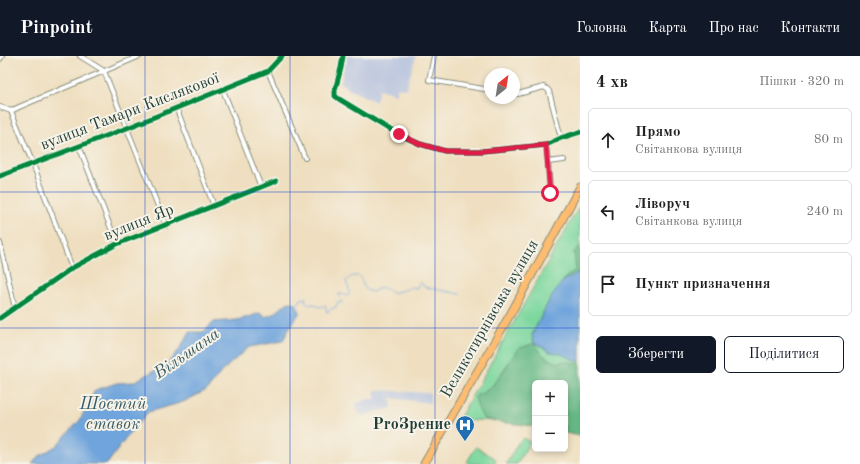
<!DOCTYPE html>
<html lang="uk">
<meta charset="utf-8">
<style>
body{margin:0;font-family:"Old Standard TT",serif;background:#f2f2f2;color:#222}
.controls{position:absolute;right:12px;bottom:12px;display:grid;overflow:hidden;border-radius:6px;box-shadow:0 2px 6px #0003}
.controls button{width:36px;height:36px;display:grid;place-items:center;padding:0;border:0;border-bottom:1px solid #e0e0e0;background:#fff;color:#222;font:20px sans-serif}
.compass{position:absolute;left:484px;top:12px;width:36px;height:36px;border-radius:50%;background:#fff;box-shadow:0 2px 6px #0003;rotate:30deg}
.stop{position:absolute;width:12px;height:12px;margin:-9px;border:3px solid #e11d48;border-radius:50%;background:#fff}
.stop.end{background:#e11d48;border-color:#fff;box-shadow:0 1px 4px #0008}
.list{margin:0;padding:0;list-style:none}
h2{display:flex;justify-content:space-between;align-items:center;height:52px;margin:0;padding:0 16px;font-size:17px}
h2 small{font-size:13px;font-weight:400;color:#767676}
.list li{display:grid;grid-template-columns:26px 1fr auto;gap:12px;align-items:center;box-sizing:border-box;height:64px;margin:0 8px 8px;padding:0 8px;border:1px solid #e0e0e0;border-radius:6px}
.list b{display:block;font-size:15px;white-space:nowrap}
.list p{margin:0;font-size:13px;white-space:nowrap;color:#767676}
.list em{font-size:13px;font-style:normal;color:#767676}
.actions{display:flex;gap:8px;padding:12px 16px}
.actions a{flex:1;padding:9px 0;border:1px solid #111827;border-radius:6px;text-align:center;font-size:14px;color:#111827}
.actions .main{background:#111827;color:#fff}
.icon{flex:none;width:22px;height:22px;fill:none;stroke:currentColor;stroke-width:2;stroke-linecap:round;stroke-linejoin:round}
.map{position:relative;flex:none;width:580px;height:408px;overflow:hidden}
header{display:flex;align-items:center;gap:24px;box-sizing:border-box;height:56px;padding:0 20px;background:#111827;color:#fff}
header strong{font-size:19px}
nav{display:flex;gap:22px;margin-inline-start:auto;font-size:14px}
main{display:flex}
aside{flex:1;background:#fff}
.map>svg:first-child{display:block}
.industrial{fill:#b9c4de}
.green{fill:#7cd79e;stroke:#4e8a69}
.forest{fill:#65b885;stroke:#427a5c}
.water{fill:#70a4dc;stroke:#487088}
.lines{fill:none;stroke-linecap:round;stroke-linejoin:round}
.stream{stroke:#70a4dc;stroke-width:1}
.street-casing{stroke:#878e7a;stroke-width:6}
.primary-casing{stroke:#878e7a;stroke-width:9}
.street{stroke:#fff;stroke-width:4}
.primary{stroke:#fdbc6f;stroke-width:7}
.cycleway-casing{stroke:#f7f3e8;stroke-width:8}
.cycleway{stroke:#00873e;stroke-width:5}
.route{stroke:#e11d48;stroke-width:5}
.grid{fill:none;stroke:#1d4ed8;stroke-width:1;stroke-opacity:0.55}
.labels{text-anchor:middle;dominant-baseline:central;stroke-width:4;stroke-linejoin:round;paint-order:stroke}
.street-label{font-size:16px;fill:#1f3d34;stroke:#f7f3e8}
.poi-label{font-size:16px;font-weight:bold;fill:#1f3d34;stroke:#f7f3e8;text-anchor:end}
.water-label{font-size:17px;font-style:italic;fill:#375c66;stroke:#f7f3e8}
</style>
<header>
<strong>Pinpoint</strong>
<nav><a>Головна</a><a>Карта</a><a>Про нас</a><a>Контакти</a></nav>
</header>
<main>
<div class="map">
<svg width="580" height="408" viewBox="0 0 580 408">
<rect width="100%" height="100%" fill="#f7f3e8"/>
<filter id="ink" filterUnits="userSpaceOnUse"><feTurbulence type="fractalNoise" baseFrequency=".025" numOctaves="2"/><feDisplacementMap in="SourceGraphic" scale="8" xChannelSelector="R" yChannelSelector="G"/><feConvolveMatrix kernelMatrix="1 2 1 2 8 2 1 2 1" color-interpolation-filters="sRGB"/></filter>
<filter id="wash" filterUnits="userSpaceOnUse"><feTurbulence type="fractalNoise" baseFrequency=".012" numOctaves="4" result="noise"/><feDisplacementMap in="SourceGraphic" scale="16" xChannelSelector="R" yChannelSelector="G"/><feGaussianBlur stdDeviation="0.9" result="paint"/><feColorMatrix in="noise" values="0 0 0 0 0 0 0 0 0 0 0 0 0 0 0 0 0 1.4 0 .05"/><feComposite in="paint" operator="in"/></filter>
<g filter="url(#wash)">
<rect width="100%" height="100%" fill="#efdfc0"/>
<g class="industrial">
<path d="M346 0H416L406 33 398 31 396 38 379 33 376 46 349 33 341 27Z"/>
<path d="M375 334 430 337V347L391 342 392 352 360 360 355 348 368 343H375Z"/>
</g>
<g class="green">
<path d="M580 149V190L574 196 576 214 569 218 549 245 532 279 534 288 539 289 550 296 559 297 580 306V308C568 308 553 309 544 300 540 297 537 292 534 288L524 291 519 292 492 330 480 339 483 362 494 365 476 364 475 365 459 363Z"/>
<path d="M523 382 530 386 517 408H506L518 387Z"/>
<path d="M476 391 496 403 494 408H471L467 406Z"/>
</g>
<g class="forest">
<path d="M580 190V218L577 217 562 226 569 218 576 214 574 196Z"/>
<path d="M534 287C542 299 544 302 558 307L563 305 580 308V380L565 377V327H535V371C518 367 500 368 483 362L478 352 475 341 477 339C494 337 509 304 519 292L524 291Z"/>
</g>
<g class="water">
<path d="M577 217 580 218V306L559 297 550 296 539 289 534 287 532 279 549 245 562 226Z"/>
<path d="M291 246 296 248 300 256 288 274 283 285 249 291 222 315 207 334 183 346 148 356 130 377 107 408H32L38 401 56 390 80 364 95 334 117 327 133 326 167 308 178 295 190 276H203L214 266 237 264 249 261 260 257 265 261 274 258 287 247Z"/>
</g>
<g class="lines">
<path class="stream" d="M296 248 299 247 301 243 306 242 305 244 307 248 310 249 312 248H315L317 250 321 251 325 249 326 250V255L328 256 331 253 336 251 337 247H341L342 245 339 240V238H341L348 240C352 233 347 231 346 225 349 222 351 220 355 220 363 218 361 229 366 234 367 235 371 235 373 236L381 231 388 234 391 237 408 233 410 231 417 232 419 227H422L424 231 460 238"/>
</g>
</g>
<g filter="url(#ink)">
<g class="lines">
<defs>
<g id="street">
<path d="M80 0 104 15 166 170"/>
<path d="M343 0 341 12 335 34V40L339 43 387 72 411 84 420 88 445 95H482L546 89 561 82 580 76"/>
<path d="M434 0 429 24 490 34"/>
<path d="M0 3 2 0"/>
<path d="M268 15 305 102"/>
<path d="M223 34 261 131"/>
<path d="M514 37 518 38 544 31 547 33 549 35 561 82"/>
<path d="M0 51 11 55 19 51 140 0"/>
<path d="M176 51 214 150"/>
<path d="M11 55 33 108 72 212"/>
<path d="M546 89 548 106 550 137"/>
<path d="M79 90 117 188"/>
<path d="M548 106 564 104"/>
<path d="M0 120 127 72 268 15 282 0"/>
<path d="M0 187 15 252"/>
<path d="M0 262 72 212 117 188 276 125"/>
</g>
<path id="primary" d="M424 408 511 257 580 131"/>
</defs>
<use href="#street" class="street-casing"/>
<use href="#primary" class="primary-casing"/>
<use href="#street" class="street"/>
<use href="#primary" class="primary"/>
<defs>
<g id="cycleway">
<path d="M343 0 341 12 335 34V40L339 43 387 72 411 84 420 88 445 95H482L546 89 561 82 580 76"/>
<path d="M0 120 127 72 268 15 282 0"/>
<path d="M0 262 72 212 117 188 276 125"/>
</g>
</defs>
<use href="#cycleway" class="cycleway-casing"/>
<use href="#cycleway" class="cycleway"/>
</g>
</g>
<g class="lines" filter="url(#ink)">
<path class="route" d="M399 78 420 88 445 95H482L546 89 550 137"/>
</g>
<path class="grid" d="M145 0V408M290 0V408M435 0V408M0 136H580M0 272H580"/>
<defs>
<symbol id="hospital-pin" viewBox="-11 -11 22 30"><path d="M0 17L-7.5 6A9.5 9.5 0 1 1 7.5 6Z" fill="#1f6fb2" stroke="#f7f3e8"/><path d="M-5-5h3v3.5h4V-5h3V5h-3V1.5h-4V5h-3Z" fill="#fff"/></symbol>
</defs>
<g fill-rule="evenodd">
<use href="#hospital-pin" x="454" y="358" width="22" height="30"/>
</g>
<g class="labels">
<g class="street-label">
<text transform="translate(130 56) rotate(-21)">вулиця Тамари Кислякової</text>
<text transform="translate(139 167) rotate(-22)">вулиця Яр</text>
<text transform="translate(490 263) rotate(-60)">Великотирнівська вулиця</text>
</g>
<g class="poi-label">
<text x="451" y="369">ProЗрение</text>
</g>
<g class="water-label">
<text transform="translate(187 298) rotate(-35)">Вільшана</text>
<text x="113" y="348">Шостий<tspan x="113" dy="20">ставок</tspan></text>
</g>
</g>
</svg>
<div class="controls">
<button>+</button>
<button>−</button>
</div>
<svg class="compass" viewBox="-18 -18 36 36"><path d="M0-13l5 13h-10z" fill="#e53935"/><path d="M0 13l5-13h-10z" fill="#767676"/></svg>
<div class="stop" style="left:550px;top:137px"></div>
<div class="stop end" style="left:399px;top:78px"></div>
</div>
<aside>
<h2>4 хв<small>Пішки · 320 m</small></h2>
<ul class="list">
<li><svg class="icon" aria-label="ahead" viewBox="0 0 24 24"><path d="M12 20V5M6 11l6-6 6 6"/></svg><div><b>Прямо</b><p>Світанкова вулиця</p></div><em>80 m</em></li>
<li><svg class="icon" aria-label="left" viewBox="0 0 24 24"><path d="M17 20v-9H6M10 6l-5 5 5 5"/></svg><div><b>Ліворуч</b><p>Світанкова вулиця</p></div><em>240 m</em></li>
<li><svg class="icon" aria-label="arrive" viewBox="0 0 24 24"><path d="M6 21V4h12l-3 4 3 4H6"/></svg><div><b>Пункт призначення</b></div></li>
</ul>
<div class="actions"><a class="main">Зберегти</a><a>Поділитися</a></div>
</aside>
</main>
